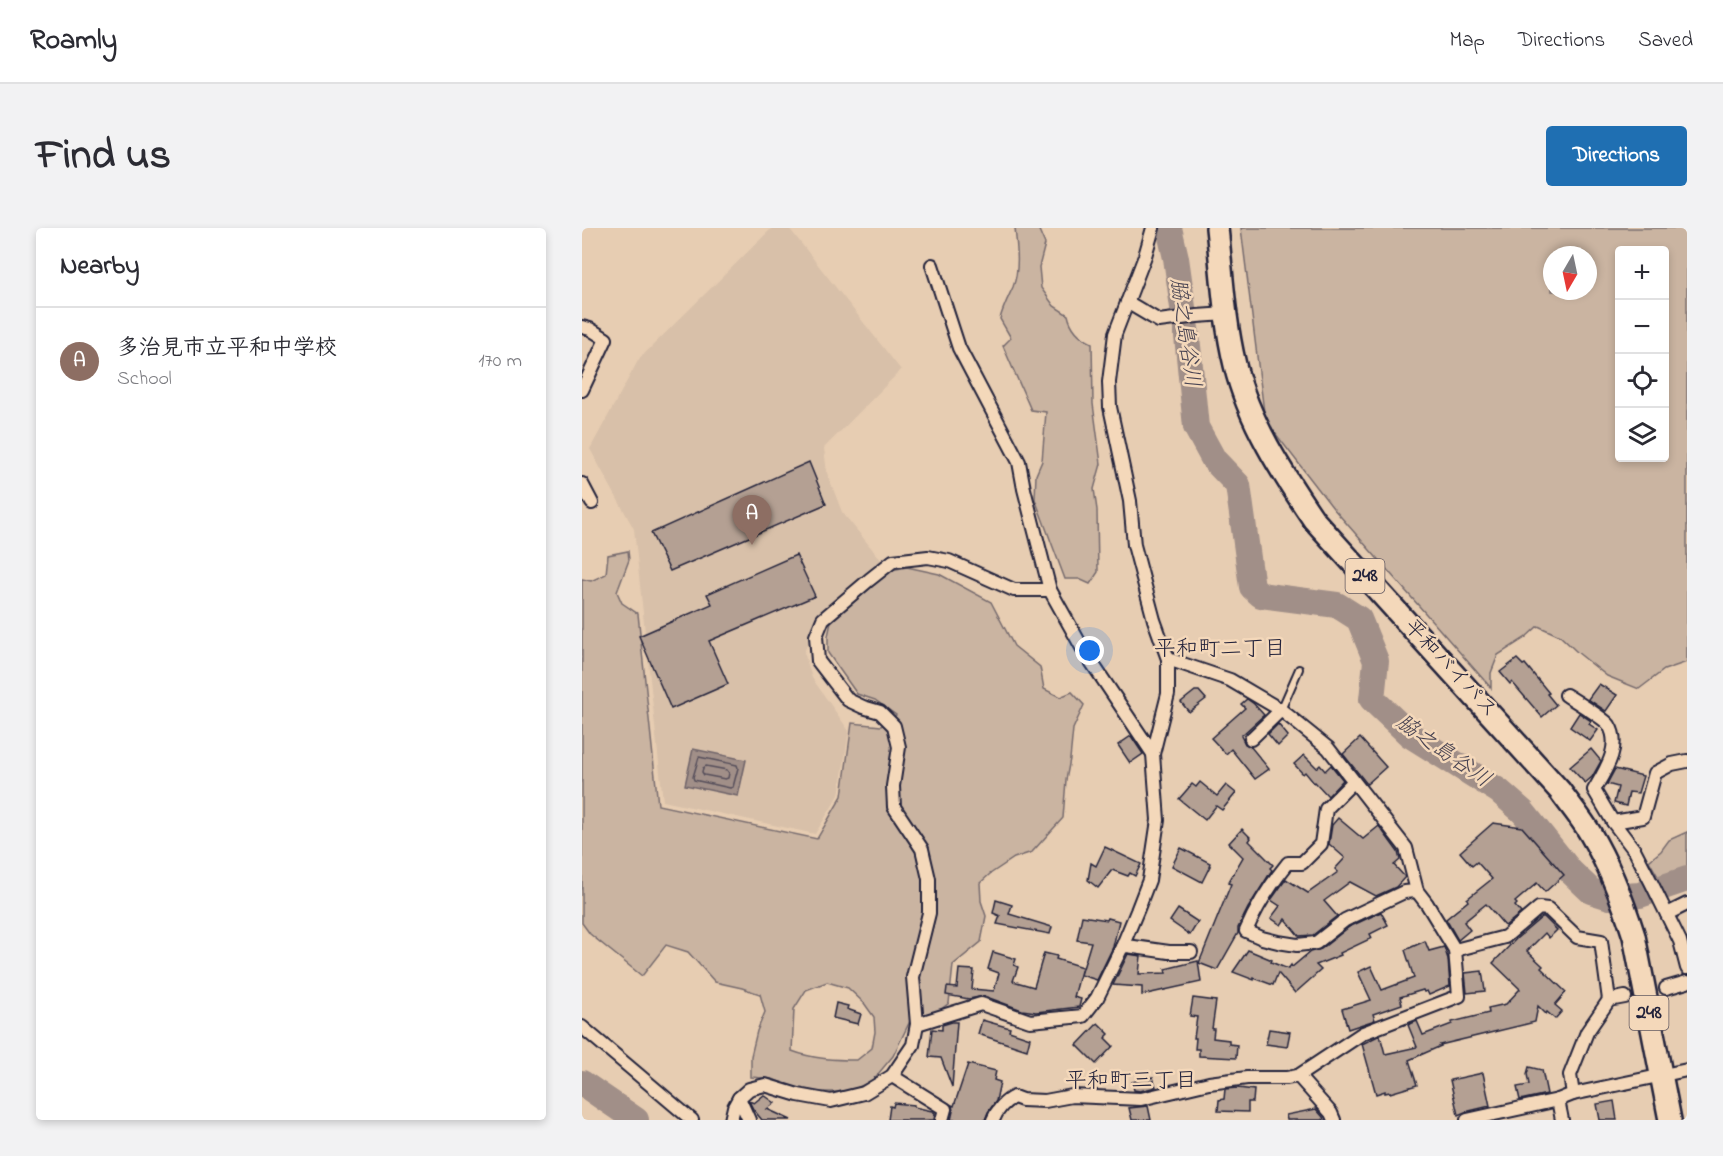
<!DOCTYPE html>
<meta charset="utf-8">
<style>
body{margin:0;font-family:"Indie Flower","Klee One",sans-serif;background:#f2f2f3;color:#2b2b33}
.controls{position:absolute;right:18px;top:18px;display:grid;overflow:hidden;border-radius:6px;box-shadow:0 3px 9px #0003}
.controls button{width:54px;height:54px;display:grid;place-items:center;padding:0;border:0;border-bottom:2px solid #e1e1e2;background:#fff;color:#2b2b33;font:30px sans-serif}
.compass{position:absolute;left:961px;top:18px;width:54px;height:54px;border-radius:50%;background:#fff;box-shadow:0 3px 9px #0003;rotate:189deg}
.you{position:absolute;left:508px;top:423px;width:21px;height:21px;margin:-15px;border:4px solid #fff;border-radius:50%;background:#1a73e8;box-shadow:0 0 0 9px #1a73e833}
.badge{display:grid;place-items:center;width:39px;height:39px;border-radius:50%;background:#1f6fb2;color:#fff;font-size:20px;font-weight:700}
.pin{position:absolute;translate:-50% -50px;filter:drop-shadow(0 2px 3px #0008)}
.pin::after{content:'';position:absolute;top:32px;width:21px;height:18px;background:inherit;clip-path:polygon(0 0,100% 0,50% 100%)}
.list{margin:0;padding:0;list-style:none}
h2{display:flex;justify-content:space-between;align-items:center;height:78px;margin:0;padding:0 24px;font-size:26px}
h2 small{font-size:20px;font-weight:400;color:#7c7c81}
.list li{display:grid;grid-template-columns:39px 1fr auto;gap:18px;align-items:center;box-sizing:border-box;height:108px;padding:0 24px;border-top:2px solid #e1e1e2}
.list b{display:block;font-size:22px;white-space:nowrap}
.list p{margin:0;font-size:20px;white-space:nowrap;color:#7c7c81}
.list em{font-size:20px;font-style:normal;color:#7c7c81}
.icon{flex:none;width:33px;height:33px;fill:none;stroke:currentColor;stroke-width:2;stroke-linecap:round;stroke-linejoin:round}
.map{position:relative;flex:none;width:1105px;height:892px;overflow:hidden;border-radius:6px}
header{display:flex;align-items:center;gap:36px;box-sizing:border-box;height:84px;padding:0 30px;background:#fff;border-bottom:2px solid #e1e1e2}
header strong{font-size:28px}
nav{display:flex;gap:33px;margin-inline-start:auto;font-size:21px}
.intro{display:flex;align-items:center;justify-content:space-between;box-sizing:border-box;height:144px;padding:0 36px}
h1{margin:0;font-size:42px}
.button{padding:15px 27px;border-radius:6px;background:#1f6fb2;color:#fff;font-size:21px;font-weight:700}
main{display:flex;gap:36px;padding:0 36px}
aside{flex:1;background:#fff;border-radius:6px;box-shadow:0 3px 9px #0003}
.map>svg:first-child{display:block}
.built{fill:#d8c0a9}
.green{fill:#cab4a1;stroke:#766b6e;stroke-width:1.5;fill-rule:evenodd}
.water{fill:#a18f88;stroke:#6e6369;stroke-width:1.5}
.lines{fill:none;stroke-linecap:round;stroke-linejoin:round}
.shore{stroke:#554e5a;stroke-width:1.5}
.river{stroke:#a18f88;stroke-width:26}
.building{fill:#b4a093;stroke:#22223b;stroke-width:1.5}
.minor-tunnel{stroke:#c0ab9a;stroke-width:12;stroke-dasharray:12 6;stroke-linecap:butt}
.service-casing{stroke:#22223b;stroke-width:10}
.minor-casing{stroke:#22223b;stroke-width:16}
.trunk-casing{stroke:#22223b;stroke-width:26}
.service{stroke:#f4d8ba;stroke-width:6}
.minor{stroke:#f4d8ba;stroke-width:12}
.trunk{stroke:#f4d8ba;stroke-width:21}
.labels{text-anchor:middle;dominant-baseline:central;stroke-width:5;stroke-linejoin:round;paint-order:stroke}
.shield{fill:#f4d8ba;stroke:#615961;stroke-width:1.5}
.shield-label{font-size:20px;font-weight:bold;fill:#22223b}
.street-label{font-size:21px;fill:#22223b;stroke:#f4d8ba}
.water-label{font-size:22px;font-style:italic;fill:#484352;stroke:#f4d8ba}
.neighbourhood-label{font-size:22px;fill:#22223b;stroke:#f4d8ba}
</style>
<header>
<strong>Roamly</strong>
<nav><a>Map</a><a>Directions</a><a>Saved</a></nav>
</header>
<div class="intro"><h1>Find us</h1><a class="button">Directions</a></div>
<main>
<aside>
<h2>Nearby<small></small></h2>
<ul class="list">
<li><span class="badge" style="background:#8d6e63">A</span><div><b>多治見市立平和中学校</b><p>School</p></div><em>170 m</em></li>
</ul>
</aside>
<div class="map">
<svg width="1105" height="892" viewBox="0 0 1105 892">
<rect width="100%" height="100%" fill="#e7cdb2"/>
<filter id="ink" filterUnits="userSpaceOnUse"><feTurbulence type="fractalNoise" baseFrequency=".0167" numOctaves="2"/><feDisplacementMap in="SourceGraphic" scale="12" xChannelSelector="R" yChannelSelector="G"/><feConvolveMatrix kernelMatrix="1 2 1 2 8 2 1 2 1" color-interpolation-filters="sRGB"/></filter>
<g filter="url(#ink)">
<path class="built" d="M190 0H207L319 142 242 220 245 245 260 284 300 333 238 390 222 424 230 450 267 503 257 567 233 606 81 573 52 301 8 221 57 131Z"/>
<g class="green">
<path d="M433 0H456L463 16 457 39 459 60 472 78 486 87C489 101 497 109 510 115L511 176 519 236 512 261 515 282 516 344 508 356 497 351H483L453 271 454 247 460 233 464 184 449 182 421 118 429 110 418 91C421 79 426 70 431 59 438 41 435 19 433 0Z"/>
<path d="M659 0H1105V434L1082 442 1057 461 1025 448 995 424 978 408 956 398 943 410 916 427 909 445V460L751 280 683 192ZM1038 22H1082V230H1038ZM970 27H1006V63H970Z"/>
<path d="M46 323 47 332 35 364 40 375 56 386 76 577 235 611 260 568 270 495 299 498 314 487 293 472 275 466 246 425V408L249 394 309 342 325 339 357 346 409 374 432 418 458 439 462 461 478 469 490 464 502 477 491 501 488 531 484 552 481 590 450 624 432 630 408 646 398 655 399 673 404 688 399 714 371 737 367 775 354 785 330 789 311 828 291 852 267 864H221L191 851 169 849V828L175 803 183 784 178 766 160 760 133 754 106 724 84 717 60 748 8 706 0 695V351L9 353 24 346 26 327ZM245 754 266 760 282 775 292 789 293 804 290 820 275 832C253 832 231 831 210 823L212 781 224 762Z"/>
<path d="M1105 604V643L1078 652 1067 633 1079 623 1087 612Z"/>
</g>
<path class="water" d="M111 521 164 532 156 568 103 557Z"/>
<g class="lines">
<g class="shore">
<path d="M117 529 155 537 156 540 151 559 148 560 112 552 111 549Z"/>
<path d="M124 538 145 542 147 545 146 550 143 551 122 547 120 544 121 540Z"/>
</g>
<g class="river">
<path d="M587 0 594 30 605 108 614 199 632 232 656 257 670 359 679 367 755 377 777 391 794 433 790 471 828 507 917 563 941 584 989 644 1009 663 1028 669 1058 667 1105 651"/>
<path d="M0 855 54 892"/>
</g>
</g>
<g class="building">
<path d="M227 234 244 276 88 343 69 305Z"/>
<path d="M214 327 233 368 127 413 146 456 89 481 57 408 130 376 125 366Z"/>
<path d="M935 431 941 437 943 436 967 465 965 466 974 477 960 489 930 454 928 456 918 444Z"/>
<path d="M1017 456 1035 467 1024 483 1006 471Z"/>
<path d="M613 463H617L624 471 607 484 599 474Z"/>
<path d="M665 471 672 476 682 487 659 508 663 516 669 519 687 541 673 551 649 521 644 526 629 510 663 480 659 476Z"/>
<path d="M997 485 1009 493 1007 496 1016 502 1008 513 988 499Z"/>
<path d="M696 496 706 508 696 518 686 506Z"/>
<path d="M549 508 561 526 548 535 536 517Z"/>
<path d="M778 510 804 539 785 556 761 526Z"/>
<path d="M1009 521 1019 533 1010 549 1003 555 988 539Z"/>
<path d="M722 527 735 540 738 537 743 543 749 537 761 552 746 568 733 554 732 555 723 544 721 546 712 536Z"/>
<path d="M1033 541 1061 548 1056 565 1047 564 1044 578 1032 575 1036 559 1025 556Z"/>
<path d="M618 554 635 568 644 557 654 565 640 582 634 578 623 592 597 571 610 556 614 559Z"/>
<path d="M756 590 781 611 797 598 816 624 818 632 812 637 823 649 814 659 794 668 768 654 742 673 755 688 731 707 717 708 703 691 699 697 689 690 698 678 689 672 704 651 726 665 756 644 753 641 763 630 747 616 750 597Z"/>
<path d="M911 595 940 599 982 647 963 664 955 655 933 674 935 676 933 678 939 685 923 698 904 676 882 694 888 702 876 712 864 691 886 673 885 671 910 651 895 634 890 638 878 624Z"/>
<path d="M660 601 669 610 667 613 691 637 688 640 690 642 666 680 656 700V705L635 742 617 735 649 656 646 655 661 629 647 615Z"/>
<path d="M523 619 559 636 553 648 548 645 546 648 530 642 516 660 506 652 509 635 514 638Z"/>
<path d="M599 620 628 635 627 638H628L620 654 590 638Z"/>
<path d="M414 672 430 677 427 686 470 699 468 706 415 696 418 688 411 685Z"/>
<path d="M596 681 616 694 608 707 588 693Z"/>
<path d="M799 684 806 697 788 706 790 710 758 725 759 727 734 737 739 742 713 765 696 745 691 757 672 750V752L651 744 666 722 690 732 689 734 706 741 709 737 710 739 728 724 739 721 767 699Z"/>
<path d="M500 688 525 692 526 690 537 693 531 719 515 752 499 747 509 714 495 712Z"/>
<path d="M960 689H962L975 702 967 710 963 705 945 723 961 738 959 740 984 764 973 777 980 783 973 791 965 784 964 786 956 778 953 794 858 817 859 818 827 832 835 857 808 865V864L803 865V863L794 866 780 816 798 807 803 826 835 819 826 797 835 793 841 807 870 796V794L907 785 906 780 924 776 938 761 911 735 934 711Z"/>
<path d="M843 713 847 723 862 719 866 731 868 758 847 767 845 763 842 764 841 762 818 769 820 776 791 786 793 792 766 801 760 781 789 772 776 744 789 738 800 762 832 750 823 722Z"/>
<path d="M411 724 434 731 432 737 436 739 431 753 452 759 462 725 475 728 474 731 500 739 492 769 499 771 497 779 454 784 440 782 402 768 387 771 364 767 365 759 375 760 377 741 392 742 390 761 412 763 417 745 406 741Z"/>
<path d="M546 726 559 728 557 746 584 745 583 741 616 733 619 754 560 767V759L531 757Z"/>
<path d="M900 743 903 763 885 765 883 745Z"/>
<path d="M611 770 634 773 630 801H632L631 810 647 812V816L655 817 654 830 617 828V821H613L614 810H612L615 789 608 788Z"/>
<path d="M254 775 266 778 265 781 279 786 276 796 251 790Z"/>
<path d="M400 792 428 800 427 803 448 810 445 822 396 806Z"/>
<path d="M370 794H375L370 859 359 830 347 829 350 801 360 802V797Z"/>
<path d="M516 795 527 806 523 810 531 818 514 836 495 817Z"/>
<path d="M687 801 708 804 705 819 684 816Z"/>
<path d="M386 836 414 843 412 852 418 854 414 873 406 884 403 892H369L371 883 370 877 372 878Z"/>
<path d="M947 839 960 842 965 866 938 872 935 859 947 857 945 846Z"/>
<path d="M901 845 908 878 883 884 876 887 868 852Z"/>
<path d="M571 849 574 859 558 863 552 862 550 854Z"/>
<path d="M656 860 672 862 671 874H666V884L636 883 637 872 642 871 643 861Z"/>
<path d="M182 867 193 875 185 881 209 892H180L171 881 167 873 172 875Z"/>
<path d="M1032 873 1035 892H1018L1015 876Z"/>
<path d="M312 875 332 877V879L350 883 353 885 352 892H306L308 878 311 879Z"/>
<path d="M566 878 569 892H550L547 880Z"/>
<path d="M734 881 741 889 742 892H705L704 887Z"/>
</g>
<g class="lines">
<path class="minor-tunnel" d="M1043 769 1084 760"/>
<defs>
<path id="service" d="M699 482 717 441"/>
<g id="minor">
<path d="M350 37 377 120 437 234 442 261 468 362 502 423 571 526"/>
<path d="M545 74 577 93 615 88 644 86"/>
<path d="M0 99 8 101 24 111 0 162"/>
<path d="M0 256 10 275"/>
<path d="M586 431 648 452 699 482 746 520 824 620 835 663 845 676 873 722 877 768 781 805 716 848"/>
<path d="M984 467C992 472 1023 491 1027 497 1040 518 1023 543 1012 562L1031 594 1053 623 1069 654 1098 713 1105 740"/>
<path d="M669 511 699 482"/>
<path d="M771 554 744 581 739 616 720 635H706C689 656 675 677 664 703L680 710 696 714 715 717 734 715 763 692 822 664 835 663"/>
<path d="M1031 594 1061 589 1073 545 1090 536 1105 533"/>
<path d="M1085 686 1105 676"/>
<path d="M540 719 545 718 587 724H609"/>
<path d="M873 722 923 709 957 680 966 681 995 709 1019 713 1027 772"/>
<path d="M1084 760 1105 754"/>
<path d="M335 796 399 776 448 793 501 788 515 770 540 719 555 683 567 652 576 592 571 526 586 466V431L572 392 552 317 548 273 528 179 527 154 533 106 563 28 571 0"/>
<path d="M0 799 110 892"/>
<path d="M310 848 363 881 360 892"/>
<path d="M991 866 988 847 1005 804 1027 772 1043 769"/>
<path d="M157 870 167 892"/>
<path d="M976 872 980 892"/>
<path d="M149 892 152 879 157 870 167 861 183 857 216 867 249 873 282 865 310 848 331 817 335 796 331 749 347 685V651L340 621 312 579 311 558 317 519 312 498 298 484 281 479 266 472 236 433 234 408 241 391 287 352 311 333 346 329 367 333 432 362H468"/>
<path d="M411 892C415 882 423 873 432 869L440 872 463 873 490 868 559 871 627 855 665 850H705L716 848 749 885 752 892"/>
<path d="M885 892 976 872 991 866 1105 842"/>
</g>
<path id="trunk" d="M635 0C640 45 642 92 653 137 666 192 700 245 732 292L978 563C988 577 999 590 1008 605 1027 637 1041 673 1052 708L1088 892"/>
</defs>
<use href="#service" class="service-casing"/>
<use href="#minor" class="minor-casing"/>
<use href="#trunk" class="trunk-casing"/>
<use href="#service" class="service"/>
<use href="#minor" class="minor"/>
<use href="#trunk" class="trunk"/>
</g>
</g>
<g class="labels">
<g class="shield">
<rect x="763.5" y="331" width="39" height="34" rx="4.5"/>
<rect x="1047.5" y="768" width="39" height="34" rx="4.5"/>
</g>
<g class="shield-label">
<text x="783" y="348">248</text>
<text x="1067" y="785">248</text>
</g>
<g class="street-label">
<text transform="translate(868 441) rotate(47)">平和バイパス</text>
</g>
<g class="water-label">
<text transform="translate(602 105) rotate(82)">脇之島谷川</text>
<text transform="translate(861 524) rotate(35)">脇之島谷川</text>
</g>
<g class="neighbourhood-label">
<text x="638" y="422">平和町二丁目</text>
<text x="549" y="854">平和町三丁目</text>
</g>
</g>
</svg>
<div class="controls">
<button>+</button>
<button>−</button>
<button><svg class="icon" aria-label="locate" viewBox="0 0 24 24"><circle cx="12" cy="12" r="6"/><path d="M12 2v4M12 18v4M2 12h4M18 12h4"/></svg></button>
<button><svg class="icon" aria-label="layers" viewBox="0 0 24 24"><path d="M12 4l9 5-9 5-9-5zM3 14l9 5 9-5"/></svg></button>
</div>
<svg class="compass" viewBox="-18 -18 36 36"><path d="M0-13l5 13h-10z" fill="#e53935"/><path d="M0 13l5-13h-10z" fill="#7c7c81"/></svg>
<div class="you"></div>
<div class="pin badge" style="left:170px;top:317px;background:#8d6e63">A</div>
</div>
</main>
